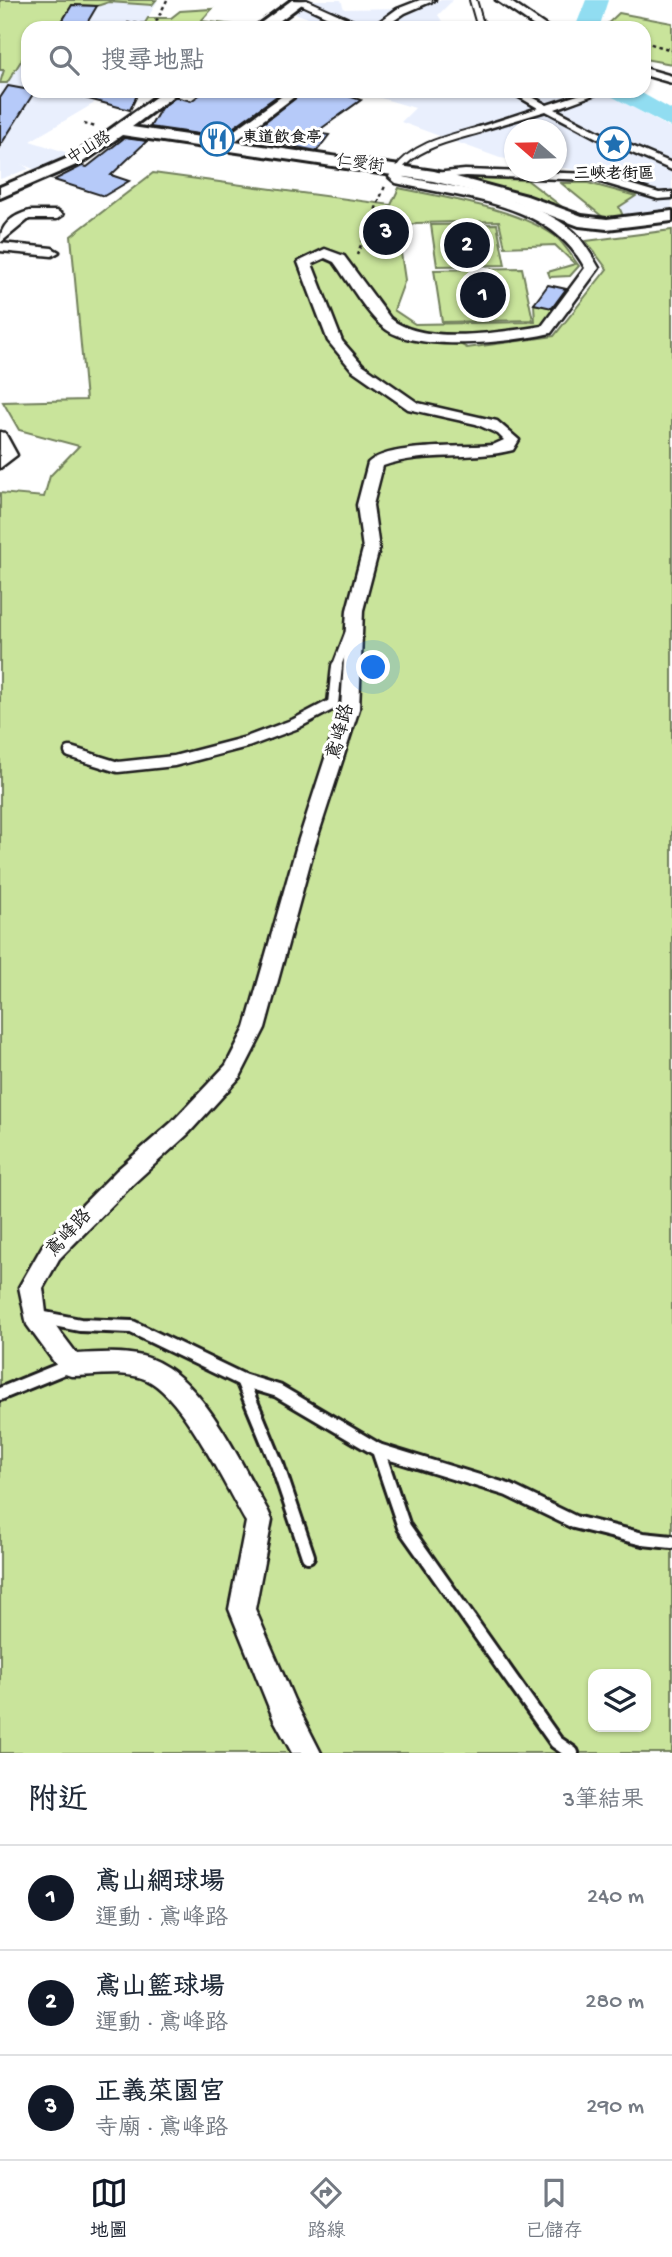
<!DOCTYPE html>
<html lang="zh-TW">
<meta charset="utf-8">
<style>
body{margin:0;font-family:"Gochi Hand","LXGW WenKai TC",sans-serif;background:#f2f2f3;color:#1f2937}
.controls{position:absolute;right:21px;bottom:21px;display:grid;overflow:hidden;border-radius:14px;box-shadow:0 2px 5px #0004}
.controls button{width:63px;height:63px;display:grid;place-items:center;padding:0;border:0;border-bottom:2px solid #e0e1e3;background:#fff;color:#1f2937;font:35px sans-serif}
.compass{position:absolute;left:504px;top:119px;width:63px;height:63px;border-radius:50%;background:#fff;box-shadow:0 2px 5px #0004;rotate:290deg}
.you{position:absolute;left:374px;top:668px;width:24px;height:24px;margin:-18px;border:5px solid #fff;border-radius:50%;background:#1a73e8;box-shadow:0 0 0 10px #1a73e833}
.badge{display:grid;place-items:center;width:46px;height:46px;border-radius:50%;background:#111827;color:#fff;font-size:23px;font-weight:700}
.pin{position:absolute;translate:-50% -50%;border:4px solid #fff;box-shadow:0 2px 7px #0006}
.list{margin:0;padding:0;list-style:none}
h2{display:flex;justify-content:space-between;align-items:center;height:91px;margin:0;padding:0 28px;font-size:30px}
h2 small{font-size:23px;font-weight:400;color:#747a83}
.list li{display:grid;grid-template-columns:46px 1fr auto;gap:21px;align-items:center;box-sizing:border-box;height:105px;padding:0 28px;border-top:2px solid #e0e1e3}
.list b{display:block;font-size:26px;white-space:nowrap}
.list p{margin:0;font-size:23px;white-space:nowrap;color:#747a83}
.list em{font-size:23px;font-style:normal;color:#747a83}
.icon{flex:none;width:38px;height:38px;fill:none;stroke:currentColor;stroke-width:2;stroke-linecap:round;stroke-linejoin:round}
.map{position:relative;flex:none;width:672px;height:1753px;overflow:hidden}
.search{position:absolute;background:#fff;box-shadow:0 2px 5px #0004;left:21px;right:21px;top:21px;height:77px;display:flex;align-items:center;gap:18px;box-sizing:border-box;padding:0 24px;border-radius:21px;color:#747a83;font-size:26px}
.sheet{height:406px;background:#fff}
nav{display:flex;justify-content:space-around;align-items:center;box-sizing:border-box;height:98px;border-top:2px solid #e0e1e3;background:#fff;font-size:19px;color:#747a83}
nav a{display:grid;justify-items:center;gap:4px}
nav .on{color:#111827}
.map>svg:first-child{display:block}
.built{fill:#e9effd}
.green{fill:#c9e49b;stroke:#72805c;stroke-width:2;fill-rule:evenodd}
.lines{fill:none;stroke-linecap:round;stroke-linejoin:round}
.river{fill:#91ddf1;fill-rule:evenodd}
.building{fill:#b6caf9;stroke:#1c1c1c;stroke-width:2}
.service-far3-casing{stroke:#1c1c1c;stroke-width:10}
.service-far2-casing{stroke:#1c1c1c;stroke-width:12}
.service-far1-casing{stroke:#1c1c1c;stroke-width:15}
.service-casing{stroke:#1c1c1c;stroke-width:18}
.pedestrian-casing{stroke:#1c1c1c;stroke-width:5}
.minor-casing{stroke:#1c1c1c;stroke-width:5}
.tertiary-casing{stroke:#1c1c1c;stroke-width:6}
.path{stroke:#1c1c1c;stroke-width:2.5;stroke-dasharray:3.5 3.5;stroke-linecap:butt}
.service-far3{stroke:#fff;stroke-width:6}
.service-far2{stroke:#fff;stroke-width:8}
.service-far1{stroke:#fff;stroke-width:10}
.service{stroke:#fff;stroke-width:12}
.pedestrian{fill:#fff;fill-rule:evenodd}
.minor{fill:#fff;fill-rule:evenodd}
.tertiary{fill:#fff;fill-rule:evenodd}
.labels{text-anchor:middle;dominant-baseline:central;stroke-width:6;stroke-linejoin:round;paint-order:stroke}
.far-poi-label{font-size:16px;font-weight:bold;fill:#1c1c1c;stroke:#fff;text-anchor:start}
.far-street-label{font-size:16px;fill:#1c1c1c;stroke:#fff}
.street-label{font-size:19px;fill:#1c1c1c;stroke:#fff}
</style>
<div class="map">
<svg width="672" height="1753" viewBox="0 0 672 1753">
<rect width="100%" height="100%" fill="#fff"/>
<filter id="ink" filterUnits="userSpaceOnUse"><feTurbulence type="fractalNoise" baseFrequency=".0143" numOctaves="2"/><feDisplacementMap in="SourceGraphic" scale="14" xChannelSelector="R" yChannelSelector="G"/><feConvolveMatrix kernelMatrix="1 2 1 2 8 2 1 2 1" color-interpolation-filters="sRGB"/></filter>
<g filter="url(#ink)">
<g class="built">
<path d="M0 0H158L142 28H28V91H101L93 104 30 141 75 155 40 172 22 164 29 169 0 179Z"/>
<path d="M299 0H341L344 9 406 8 374 28H364L336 15 322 23 289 11 302 2Z"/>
<path d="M444 0H453L438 15 444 24 477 22 482 28H382L404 12 429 1Z"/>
<path d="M357 91H603L672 129V209L623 216 618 208 643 191 585 171 557 167 556 130H514V160L500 158 401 122 415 108Z"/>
</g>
<g class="green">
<path d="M0 0H156L152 5 109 2 97 6 72 5 58 28H28V50L7 83H0L4 70H0Z"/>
<path d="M212 9 201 21 251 27 130 28 145 23 148 18H171L180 11Z"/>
<path d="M619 13 672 23V64L644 59V28H603Z"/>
<path d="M153 173 391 205 399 188C446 198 515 208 555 236 564 243 572 257 579 266L570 276 550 277 548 272 575 264 555 245 505 247 499 221 416 223 398 233 405 280 394 310 415 324 535 322 534 304 554 308 541 326 494 333 441 334 467 348 554 336 607 269 586 241 672 230V1753H0V493L44 497 50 476 79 446 19 430 3 402 86 400 71 236ZM593 1674H646V1727H593Z"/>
<path d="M454 177 527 180 570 213 528 197Z"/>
<path d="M561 183H588L636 196 619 207 623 216 604 218Z"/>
<path d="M497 224 505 265 437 266 431 225Z"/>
<path d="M522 268 533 320 442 322 434 270Z"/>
</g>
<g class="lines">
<g class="river">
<path d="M586 0H608L599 28H575Z"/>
<path d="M608 91H638L672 110V128L611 96Z"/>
</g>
</g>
<g class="building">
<path d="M72 5 97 6 84 28H58Z"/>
<path d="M8 86 35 91 0 146V98Z"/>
<path d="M81 91H139L130 110 81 97Z"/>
<path d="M205 91H284L220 137 150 127 161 108 176 97 191 101Z"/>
<path d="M305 91H333L361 100 315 133 329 135 317 151 245 137Z"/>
<path d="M124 138 147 141 111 175 129 181 104 196 54 180 82 166 87 167Z"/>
<path d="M548 285 566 289 552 308 534 304Z"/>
</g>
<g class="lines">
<defs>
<g id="service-far3">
<path d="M473 0 479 21 485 28"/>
<path d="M397 171C414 145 451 138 479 130"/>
</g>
<path id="service-far2" d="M336 668 349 634"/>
<path id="service-far1" d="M70 752 118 767 174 761 247 742 295 724 333 704 337 666"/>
<g id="service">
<path d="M39 1317 80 1325 132 1327 242 1380 278 1391 378 1450 404 1527 556 1742 572 1753"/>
<path d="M242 1380 278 1467 308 1556"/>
<path d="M0 1394 71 1365"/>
<path d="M378 1450 508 1490 574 1522 643 1539 672 1542"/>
</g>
<g id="pedestrian">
<path d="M509 91H521L547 105 590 91H604L555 109 603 134 672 163V170L597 138 546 111 476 132V128L538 108Z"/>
<path d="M465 170 595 174 659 193 672 192V198L658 199 594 180 465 176 434 179 429 176 434 173Z"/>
</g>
<g id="minor">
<path d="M306 0 364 26 365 28H351L294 1Z"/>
<path d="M420 0H435L405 13 383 28H371L397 9Z"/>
<path d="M496 0H508L549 28H537Z"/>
<path d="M644 68 672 76V83L644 75Z"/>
<path d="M289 91H302L226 148H218V142Z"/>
<path d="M397 167 401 168 404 177C455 188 534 196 574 232 584 242 592 256 599 268L551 333C513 342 419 352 387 330 368 317 348 281 334 262L325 258 312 264 342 341 362 364 418 403 497 421 519 440 513 450C471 461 425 451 383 466L373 505 379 549 363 610 359 709 315 845 265 1028 240 1077 188 1134 133 1184 59 1259 43 1288 46 1313 77 1354C98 1353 121 1351 142 1356 201 1371 239 1461 268 1511L272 1520 255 1609 294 1700 321 1753H292L274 1720 229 1609 246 1522C225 1486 183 1397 147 1380 125 1370 95 1376 71 1376L62 1373 27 1325 19 1287 43 1245 117 1170 172 1122 226 1065 245 1028 297 845 341 709 347 610 363 549 357 505 368 463C389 443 463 448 493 445L504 440 498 434 476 424 408 409 352 370 328 341 298 262 325 249 344 256 390 318C422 346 502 332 542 326L585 268C549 201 463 199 396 183L389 177 393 168Z"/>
<path d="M30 211H57L63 215 57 219H29L0 243C0 225 13 215 30 211Z"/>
<path d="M0 243 52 248 59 252 52 256 0 251Z"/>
<path d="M0 432 5 433 17 455 0 468Z"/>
</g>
<g id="tertiary">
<path d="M292 0 306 1 270 28H254Z"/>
<path d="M164 91H180L132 127 434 171 527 196 582 216 607 219 672 211V221L607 229 579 226 515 202 433 181 122 135 83 162 0 198V187L73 156Z"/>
</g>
</defs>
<use href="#service-far3" class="service-far3-casing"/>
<use href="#service-far2" class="service-far2-casing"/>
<use href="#service-far1" class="service-far1-casing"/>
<use href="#service" class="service-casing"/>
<use href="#pedestrian" class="pedestrian-casing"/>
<use href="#minor" class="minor-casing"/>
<use href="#tertiary" class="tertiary-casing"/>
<g class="path">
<path d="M127 23 225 28"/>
<path d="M153 28 167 0"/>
<path d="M644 42 672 50"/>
<path d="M100 98 110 91"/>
<path d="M84 124 96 127"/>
<path d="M357 255 385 186"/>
</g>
<use href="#service-far3" class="service-far3"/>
<use href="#service-far2" class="service-far2"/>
<use href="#service-far1" class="service-far1"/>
<use href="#service" class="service"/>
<use href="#pedestrian" class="pedestrian"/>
<use href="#minor" class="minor"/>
<use href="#tertiary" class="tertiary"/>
</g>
</g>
<defs>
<symbol id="restaurant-ring" viewBox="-11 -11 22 22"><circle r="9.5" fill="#fff" stroke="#1f6fb2" stroke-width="1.5"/><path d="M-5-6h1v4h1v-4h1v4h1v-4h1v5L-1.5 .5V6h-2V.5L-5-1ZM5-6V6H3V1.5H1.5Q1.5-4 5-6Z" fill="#1f6fb2"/></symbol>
<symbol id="sight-ring" viewBox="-11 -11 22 22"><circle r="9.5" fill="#fff" stroke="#1f6fb2" stroke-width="1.5"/><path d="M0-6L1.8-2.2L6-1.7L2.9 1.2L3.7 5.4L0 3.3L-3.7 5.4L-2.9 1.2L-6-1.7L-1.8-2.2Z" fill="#1f6fb2"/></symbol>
</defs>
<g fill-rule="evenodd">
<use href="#restaurant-ring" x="198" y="120" width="38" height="38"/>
<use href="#sight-ring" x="595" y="125" width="38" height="38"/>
</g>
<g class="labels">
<g class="far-poi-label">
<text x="242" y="139">東道飲食亭</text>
<text x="614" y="175" text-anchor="middle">三峽老街區</text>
</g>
<g class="far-street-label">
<text transform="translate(90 149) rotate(-32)">中山路</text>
<text transform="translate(360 165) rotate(8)">仁愛街</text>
</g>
<g class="street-label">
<text transform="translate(342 732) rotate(-75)">鳶峰路</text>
<text transform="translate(70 1234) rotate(-48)">鳶峰路</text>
</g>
</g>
</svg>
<div class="controls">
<button><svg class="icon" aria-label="layers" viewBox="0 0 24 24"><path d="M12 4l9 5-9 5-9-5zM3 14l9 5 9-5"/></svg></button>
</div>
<svg class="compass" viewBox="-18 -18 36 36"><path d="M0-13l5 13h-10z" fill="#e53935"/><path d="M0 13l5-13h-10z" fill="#747a83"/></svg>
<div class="you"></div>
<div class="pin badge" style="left:483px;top:295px">1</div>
<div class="pin badge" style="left:467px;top:245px">2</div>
<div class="pin badge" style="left:386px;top:232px">3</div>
<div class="search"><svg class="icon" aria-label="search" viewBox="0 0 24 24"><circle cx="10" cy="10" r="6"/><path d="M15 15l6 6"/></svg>搜尋地點</div>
</div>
<section class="sheet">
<h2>附近<small>3筆結果</small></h2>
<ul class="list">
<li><span class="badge">1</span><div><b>鳶山網球場</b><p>運動 · 鳶峰路</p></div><em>240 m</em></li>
<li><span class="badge">2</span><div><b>鳶山籃球場</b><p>運動 · 鳶峰路</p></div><em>280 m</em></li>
<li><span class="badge">3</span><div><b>正義菜園宮</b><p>寺廟 · 鳶峰路</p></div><em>290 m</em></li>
</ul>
</section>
<nav>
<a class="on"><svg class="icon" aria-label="map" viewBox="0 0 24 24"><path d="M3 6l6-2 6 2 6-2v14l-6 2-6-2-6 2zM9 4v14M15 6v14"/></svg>地圖</a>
<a><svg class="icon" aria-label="directions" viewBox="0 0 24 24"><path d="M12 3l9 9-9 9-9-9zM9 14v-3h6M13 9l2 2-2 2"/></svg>路線</a>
<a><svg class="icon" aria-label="saved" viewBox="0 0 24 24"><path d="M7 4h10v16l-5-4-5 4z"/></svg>已儲存</a>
</nav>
